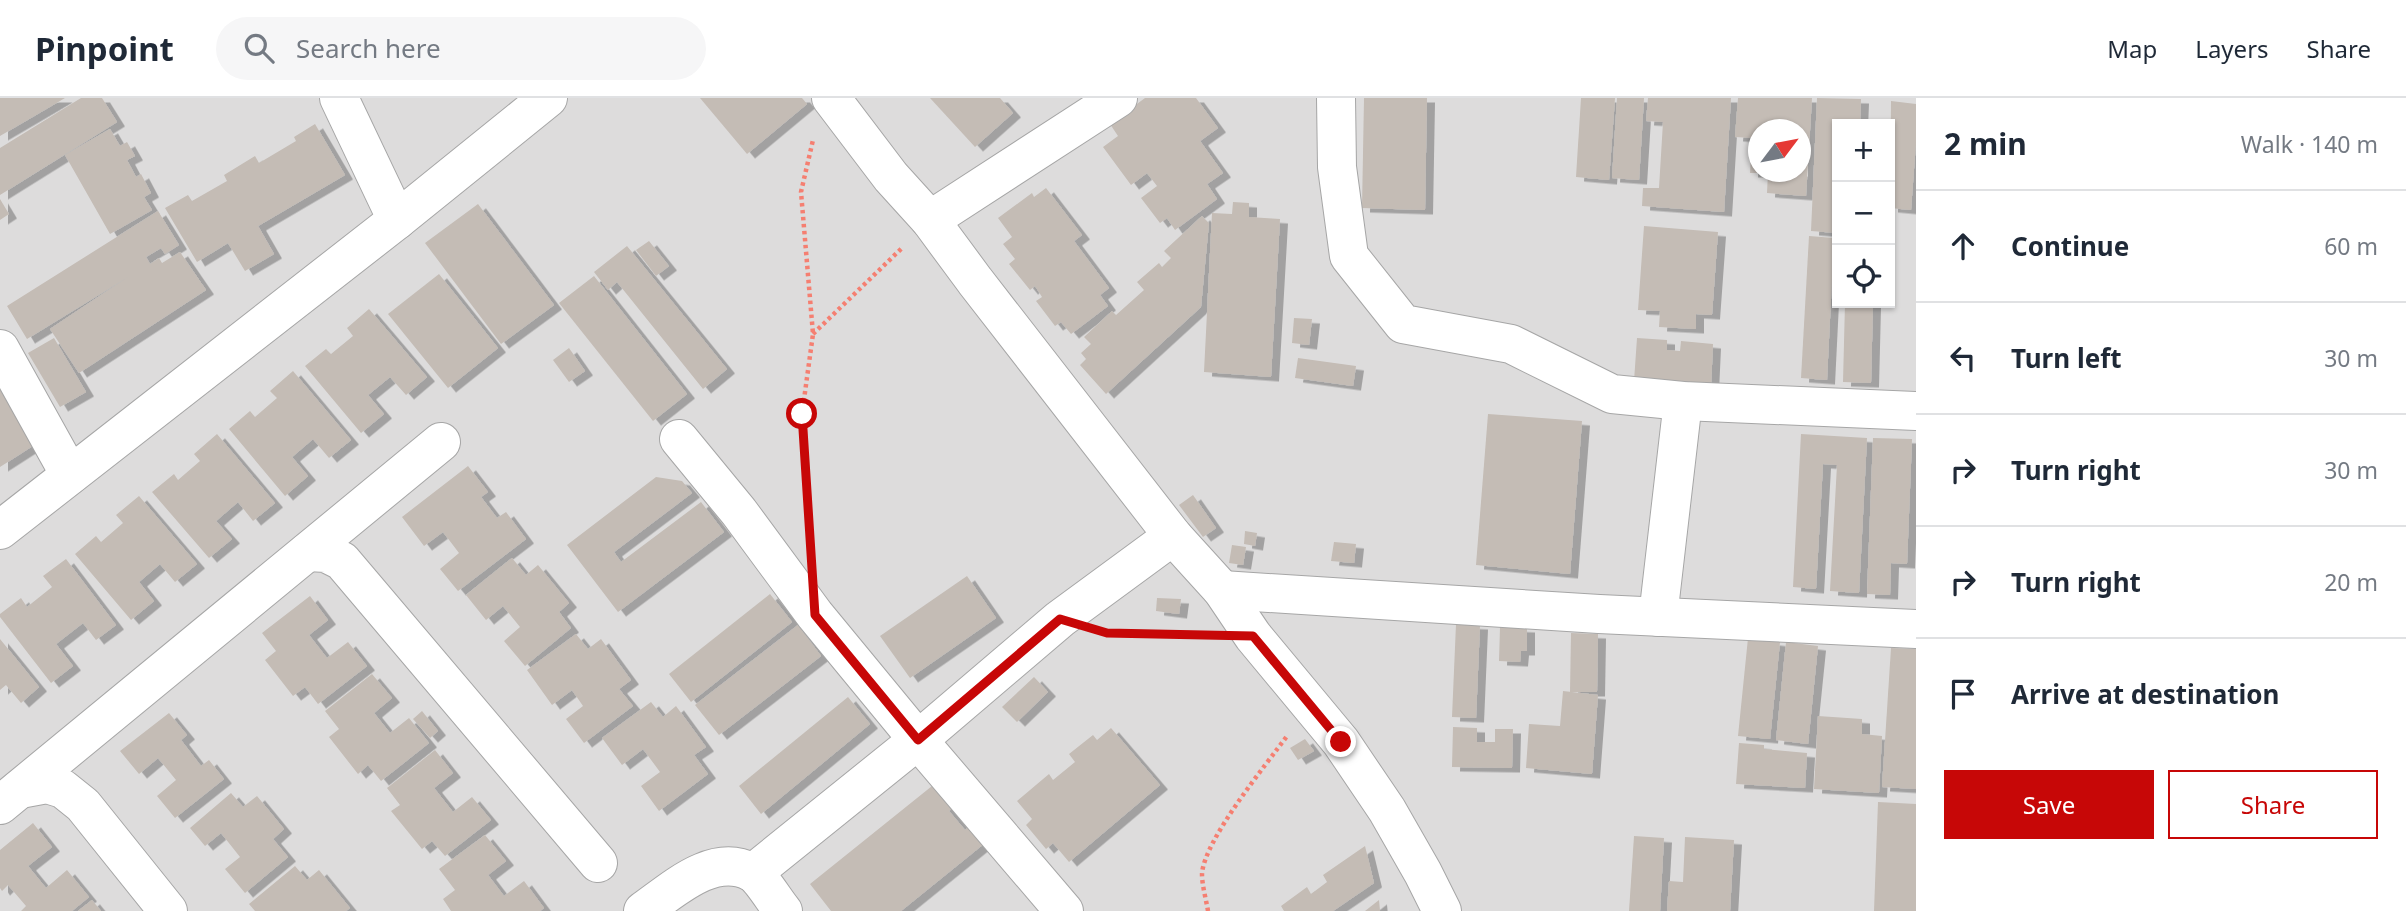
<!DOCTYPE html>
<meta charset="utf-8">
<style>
body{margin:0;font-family:"Noto Sans",sans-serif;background:#f6f6f7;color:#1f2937}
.controls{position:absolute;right:21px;top:21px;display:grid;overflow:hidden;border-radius:0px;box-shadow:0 2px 5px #0004}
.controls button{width:63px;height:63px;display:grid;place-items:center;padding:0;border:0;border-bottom:2px solid #e0e1e3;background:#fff;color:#1f2937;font:35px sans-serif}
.compass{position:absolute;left:1748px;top:21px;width:63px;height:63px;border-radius:50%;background:#fff;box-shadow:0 2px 5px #0004;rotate:58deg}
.stop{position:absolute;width:21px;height:21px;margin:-16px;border:5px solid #c70707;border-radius:50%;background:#fff}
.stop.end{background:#c70707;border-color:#fff;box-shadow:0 2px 7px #0008}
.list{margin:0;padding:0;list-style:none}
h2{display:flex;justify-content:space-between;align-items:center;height:91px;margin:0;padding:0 28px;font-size:30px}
h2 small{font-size:23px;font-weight:400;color:#747a83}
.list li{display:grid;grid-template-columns:46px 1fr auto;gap:21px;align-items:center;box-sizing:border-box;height:112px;padding:0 28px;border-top:2px solid #e0e1e3}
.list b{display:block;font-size:26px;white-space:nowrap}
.list em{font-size:23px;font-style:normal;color:#747a83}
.actions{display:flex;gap:14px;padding:21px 28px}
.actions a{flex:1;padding:16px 0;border:2px solid #c70707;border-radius:0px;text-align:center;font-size:24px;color:#c70707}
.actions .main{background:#c70707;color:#fff}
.icon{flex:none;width:38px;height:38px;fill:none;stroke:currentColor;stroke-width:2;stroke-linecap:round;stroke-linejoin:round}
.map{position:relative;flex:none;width:1916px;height:813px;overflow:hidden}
header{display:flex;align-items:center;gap:42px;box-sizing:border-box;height:98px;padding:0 35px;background:#fff;border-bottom:2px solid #e0e1e3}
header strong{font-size:33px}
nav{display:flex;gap:38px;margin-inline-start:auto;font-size:24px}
.search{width:490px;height:63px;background:#f6f6f7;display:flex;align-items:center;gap:18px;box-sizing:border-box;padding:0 24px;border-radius:38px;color:#747a83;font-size:26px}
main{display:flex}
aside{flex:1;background:#fff}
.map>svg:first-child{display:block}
.residential{fill:#dddcdc;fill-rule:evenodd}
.building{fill:#c4bcb5;filter:url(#shadow)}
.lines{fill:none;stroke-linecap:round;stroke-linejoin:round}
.minor-casing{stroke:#a6a6a6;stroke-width:40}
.path{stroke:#f57f71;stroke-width:4.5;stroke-dasharray:3.5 3.5;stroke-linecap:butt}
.minor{stroke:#fff;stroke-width:38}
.route{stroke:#c70707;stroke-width:9}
</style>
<header>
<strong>Pinpoint</strong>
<div class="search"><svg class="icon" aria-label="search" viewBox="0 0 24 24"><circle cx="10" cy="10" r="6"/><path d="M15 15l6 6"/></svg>Search here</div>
<nav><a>Map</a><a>Layers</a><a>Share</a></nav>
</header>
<main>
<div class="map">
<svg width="1916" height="813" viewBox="0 0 1916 813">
<defs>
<filter id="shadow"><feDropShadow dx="8" dy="4.5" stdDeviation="0" flood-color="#0004"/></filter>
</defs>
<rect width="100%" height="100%" fill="#f0ece6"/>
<path class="residential" d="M0 0H1916V813H0ZM1837 26H1890V205H1837ZM1758 32H1800V74H1758Z"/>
<g class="building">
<path d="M0 0H65L0 38Z"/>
<path d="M81 0H102L117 24 0 97V50Z"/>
<path d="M700 0H802L807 6 747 56Z"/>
<path d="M930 0H1000L1013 15 975 49Z"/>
<path d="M1145 0H1196L1218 30 1200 43 1223 75 1207 86 1217 101 1175 132 1167 120 1160 125 1141 100 1157 88 1147 75 1131 87 1103 49 1118 38 1110 26Z"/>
<path d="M1364 0H1427L1425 112 1362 110Z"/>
<path d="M1581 0H1615L1609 82 1576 79Z"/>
<path d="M1617 0H1644L1639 82 1612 80Z"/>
<path d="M1648 0H1731L1724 114 1642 108 1643 90H1659L1663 24 1646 23Z"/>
<path d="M1738 0H1812L1806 98 1767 95 1768 74H1800V32H1758V75H1750L1752 40 1735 39Z"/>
<path d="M1817 0 1861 1 1860 26H1837V135L1811 133Z"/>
<path d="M1891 3 1916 6V44L1911 112 1890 110Z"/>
<path d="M315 26 345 77 258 128 274 156 245 173 228 145 197 164 165 110 188 97 192 103 227 83 224 77 255 58 259 65 296 43 294 39Z"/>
<path d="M110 31 120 48 127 44 135 58 127 62 136 79 141 76 151 95 144 99 152 112 110 136 65 57Z"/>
<path d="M1046 90 1082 137 1074 143 1109 190 1100 197 1108 208 1071 236 1061 224 1055 228 1036 203 1042 199 1035 188 1030 192 1009 166 1015 161 1003 146 1012 139 998 120 1032 95 1034 99Z"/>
<path d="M0 101 9 116 0 122Z"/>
<path d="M1233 104 1249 105V119L1280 121 1271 279 1204 274 1212 115 1232 116Z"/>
<path d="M478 106 554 207 501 246 425 145Z"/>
<path d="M158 113 179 147 165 156 161 150 146 159 150 166 159 160 162 165 180 154 206 192 79 275 50 231 128 179 27 241 7 208Z"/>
<path d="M1202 118 1209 125 1201 209 1106 296 1080 267 1086 261 1081 255 1091 246 1084 239 1112 213 1116 217 1144 192 1137 184 1159 165 1162 169 1171 160 1164 153Z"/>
<path d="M1644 128 1718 134 1712 217 1696 216V231L1659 229 1660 213 1638 212Z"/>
<path d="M1809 138 1834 140 1827 282 1801 280Z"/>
<path d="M649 143 669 168 656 178 636 152Z"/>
<path d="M627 148 727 271 703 291 617 184 608 192 594 174Z"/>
<path d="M439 176 498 250 448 290 388 216Z"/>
<path d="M594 178 687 296 653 323 559 205Z"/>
<path d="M1845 205H1873L1871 285 1843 284Z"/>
<path d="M369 211 427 279 406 297 390 279 368 297 384 316 361 335 305 268 326 251 331 256 353 238 347 230Z"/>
<path d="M1294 220 1312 221 1309 247 1292 245Z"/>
<path d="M54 240 86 294 60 309 28 255Z"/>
<path d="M1637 240 1667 242V252L1680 253 1681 243 1713 246 1711 289 1634 283Z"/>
<path d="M569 250 585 273 569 284 553 262Z"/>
<path d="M1298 260 1356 268 1353 288 1295 280Z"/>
<path d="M293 273 351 342 329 360 313 341 292 359 308 378 285 398 229 331 250 313 255 319 277 300 270 293Z"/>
<path d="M0 277 42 342 0 369Z"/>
<path d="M1488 316 1582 323 1570 476 1476 467Z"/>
<path d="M217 336 275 405 253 423 238 404 216 423 232 441 209 460 152 394 174 376 178 382 200 363 194 356Z"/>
<path d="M1801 336 1867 340 1859 495 1830 493 1837 367 1823 366 1816 491 1793 489Z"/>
<path d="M1873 340 1912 341 1907 466 1891 465 1890 497 1867 496Z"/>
<path d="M468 368 488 394 481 399 497 420 506 414 526 441 458 493 440 471 459 455 443 434 424 448 402 419Z"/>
<path d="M656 379 682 383 692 395 614 454 621 464 701 404 724 434 618 514 567 447Z"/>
<path d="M1193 397 1216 430 1203 439 1179 407Z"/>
<path d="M139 398 197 466 175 484 160 466 139 484 154 503 131 522 75 456 96 438 101 444 123 425 116 417Z"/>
<path d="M1245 433 1257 435 1255 448 1244 446Z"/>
<path d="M1334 444 1356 446 1354 465 1331 463Z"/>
<path d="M1232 447 1246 449 1243 467 1229 465Z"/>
<path d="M512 460 526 477 538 467 569 505 559 514 571 530 525 568 504 543 520 529 503 508 486 522 466 497Z"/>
<path d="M66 461 116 527 96 542 83 525 56 546 73 568 51 585 0 519V516L21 500 27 509 52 489 43 478Z"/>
<path d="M967 478 996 520 910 580 880 538Z"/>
<path d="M770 496 792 524 691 604 669 576Z"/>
<path d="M310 498 328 522 309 537 327 560 348 544 367 568 318 606 305 589 293 598 265 562 276 553 262 535Z"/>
<path d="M1157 500 1181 501 1179 516 1156 513Z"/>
<path d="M1456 526 1480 527 1476 620 1452 619Z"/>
<path d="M798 527 821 558 719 637 695 607Z"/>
<path d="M1500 529 1527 530V553H1521L1520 564 1499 563Z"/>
<path d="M1571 535 1598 536 1597 594H1570Z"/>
<path d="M576 536 588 551 601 541 631 582 619 591 633 608 584 645 566 621 583 608 572 592 552 607 527 572Z"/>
<path d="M1748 540 1780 544 1770 641 1738 638Z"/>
<path d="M0 541 39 589 21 605 6 587 0 592Z"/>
<path d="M1786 544 1818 548 1808 646 1776 642Z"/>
<path d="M1891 550 1916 551V691L1882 689Z"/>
<path d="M372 576 392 600 374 615 390 635 409 620 429 645 381 683 368 667 358 676 329 639 339 631 325 613Z"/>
<path d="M1034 579 1048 594 1017 624 1002 609Z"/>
<path d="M1563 593 1598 597 1592 676 1526 670 1529 626 1560 628Z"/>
<path d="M848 599 870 626 761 716 739 688Z"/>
<path d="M651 604 663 619 676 608 706 649 694 657 708 676 659 713 641 688 660 674 643 651 622 667 602 640Z"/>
<path d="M422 613 438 633 430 640 413 621Z"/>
<path d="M169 615 187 637 181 642 201 668 209 662 224 681 175 720 157 698 176 682 158 660 139 676 120 653Z"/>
<path d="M1818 618 1862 621V636L1882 638 1879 695 1814 691Z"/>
<path d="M1453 629 1477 630V644H1495V631H1513L1512 670 1452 669Z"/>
<path d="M1111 630 1160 687 1069 764 1053 745 1046 751 1026 727 1032 721 1017 703 1049 676 1053 682 1075 664 1069 656 1093 637 1097 642Z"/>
<path d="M1305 641 1314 653 1298 662 1290 650Z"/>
<path d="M1739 645 1764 647V651L1807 655 1805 690 1736 686Z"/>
<path d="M435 652 453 675 434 690 453 714 472 699 491 722 445 758 432 743 422 751 391 713 400 707 387 690Z"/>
<path d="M937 684 956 707 949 713 965 732 971 727 985 745 901 813H831L810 786Z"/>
<path d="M231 695 243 709 257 698 284 731 273 741 288 759 245 795 225 771 240 759 221 735 205 748 190 730Z"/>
<path d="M1878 704 1916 706V813H1874Z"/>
<path d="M33 725 52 749 28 768 46 790 67 772 89 799 72 813H21L26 808 8 787 2 793 0 790V752Z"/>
<path d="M485 737 506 763 488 777 504 798 524 783 544 810 540 813H451L443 801 455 792 439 771Z"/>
<path d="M1634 738 1664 740 1660 813H1629Z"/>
<path d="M1685 739 1734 742 1730 813H1667L1669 783 1683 784Z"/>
<path d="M1365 748 1374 785 1333 813H1284L1281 808 1307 789 1311 796 1327 784 1323 777Z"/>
<path d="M295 768 307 782 319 772 350 810 346 813H255L249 806Z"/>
<path d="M92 802 101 813H78Z"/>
<path d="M1379 802 1380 813H1365Z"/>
</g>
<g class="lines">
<defs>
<g id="minor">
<path d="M339 0 397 122"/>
<path d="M831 0 891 79 930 122 975 183 1173 438 1222 492 1253 538 1341 644 1387 712 1423 775 1442 813"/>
<path d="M1336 0 1337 69 1349 158 1403 226 1511 246 1612 296 1683 303 1916 313"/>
<path d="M930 122 1118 0"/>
<path d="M0 251 70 377"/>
<path d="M679 341 739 414 815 517 918 642 1060 521 1173 438"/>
<path d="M0 432 397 122 548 0"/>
<path d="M308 454 326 455 342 463 598 765"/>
<path d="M1222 492 1599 516 1916 531"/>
<path d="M1658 519 1683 303"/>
<path d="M20 691 47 686 63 691 83 707 168 813"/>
<path d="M0 707 441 344"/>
<path d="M753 775 918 642 1064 813"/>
<path d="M643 813C673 792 713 754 751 774 761 779 775 804 783 813"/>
</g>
</defs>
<use href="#minor" class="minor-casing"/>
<g class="path">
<path d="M813 236 902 150"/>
<path d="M810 443 802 316 813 236 801 94 813 42"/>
<path d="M1108 535 1205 537"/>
<path d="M1208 813C1206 801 1202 787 1202 776 1204 742 1266 667 1287 638"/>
</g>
<use href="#minor" class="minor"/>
</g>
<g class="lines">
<path class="route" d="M802 316 815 517 918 642 1060 521 1107 535 1253 538 1341 644"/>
</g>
</svg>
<div class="controls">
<button>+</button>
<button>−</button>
<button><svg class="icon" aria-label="locate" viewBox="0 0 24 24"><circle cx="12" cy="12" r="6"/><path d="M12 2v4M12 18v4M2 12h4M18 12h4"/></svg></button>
</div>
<svg class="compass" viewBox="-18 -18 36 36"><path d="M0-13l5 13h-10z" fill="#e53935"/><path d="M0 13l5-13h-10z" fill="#747a83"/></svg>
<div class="stop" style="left:802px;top:316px"></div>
<div class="stop end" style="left:1341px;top:644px"></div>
</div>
<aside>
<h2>2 min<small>Walk · 140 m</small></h2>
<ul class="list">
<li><svg class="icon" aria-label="ahead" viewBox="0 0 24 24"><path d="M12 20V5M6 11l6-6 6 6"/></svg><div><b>Continue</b></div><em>60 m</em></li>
<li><svg class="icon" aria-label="left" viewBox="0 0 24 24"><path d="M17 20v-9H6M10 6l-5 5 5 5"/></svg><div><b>Turn left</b></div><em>30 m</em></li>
<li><svg class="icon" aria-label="right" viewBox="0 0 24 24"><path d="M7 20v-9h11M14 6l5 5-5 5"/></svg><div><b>Turn right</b></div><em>30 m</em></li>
<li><svg class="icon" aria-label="right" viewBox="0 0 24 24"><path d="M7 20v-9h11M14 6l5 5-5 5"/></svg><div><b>Turn right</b></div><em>20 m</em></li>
<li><svg class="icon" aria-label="arrive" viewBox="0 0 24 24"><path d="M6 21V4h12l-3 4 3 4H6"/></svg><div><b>Arrive at destination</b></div></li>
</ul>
<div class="actions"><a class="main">Save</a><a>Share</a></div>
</aside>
</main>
